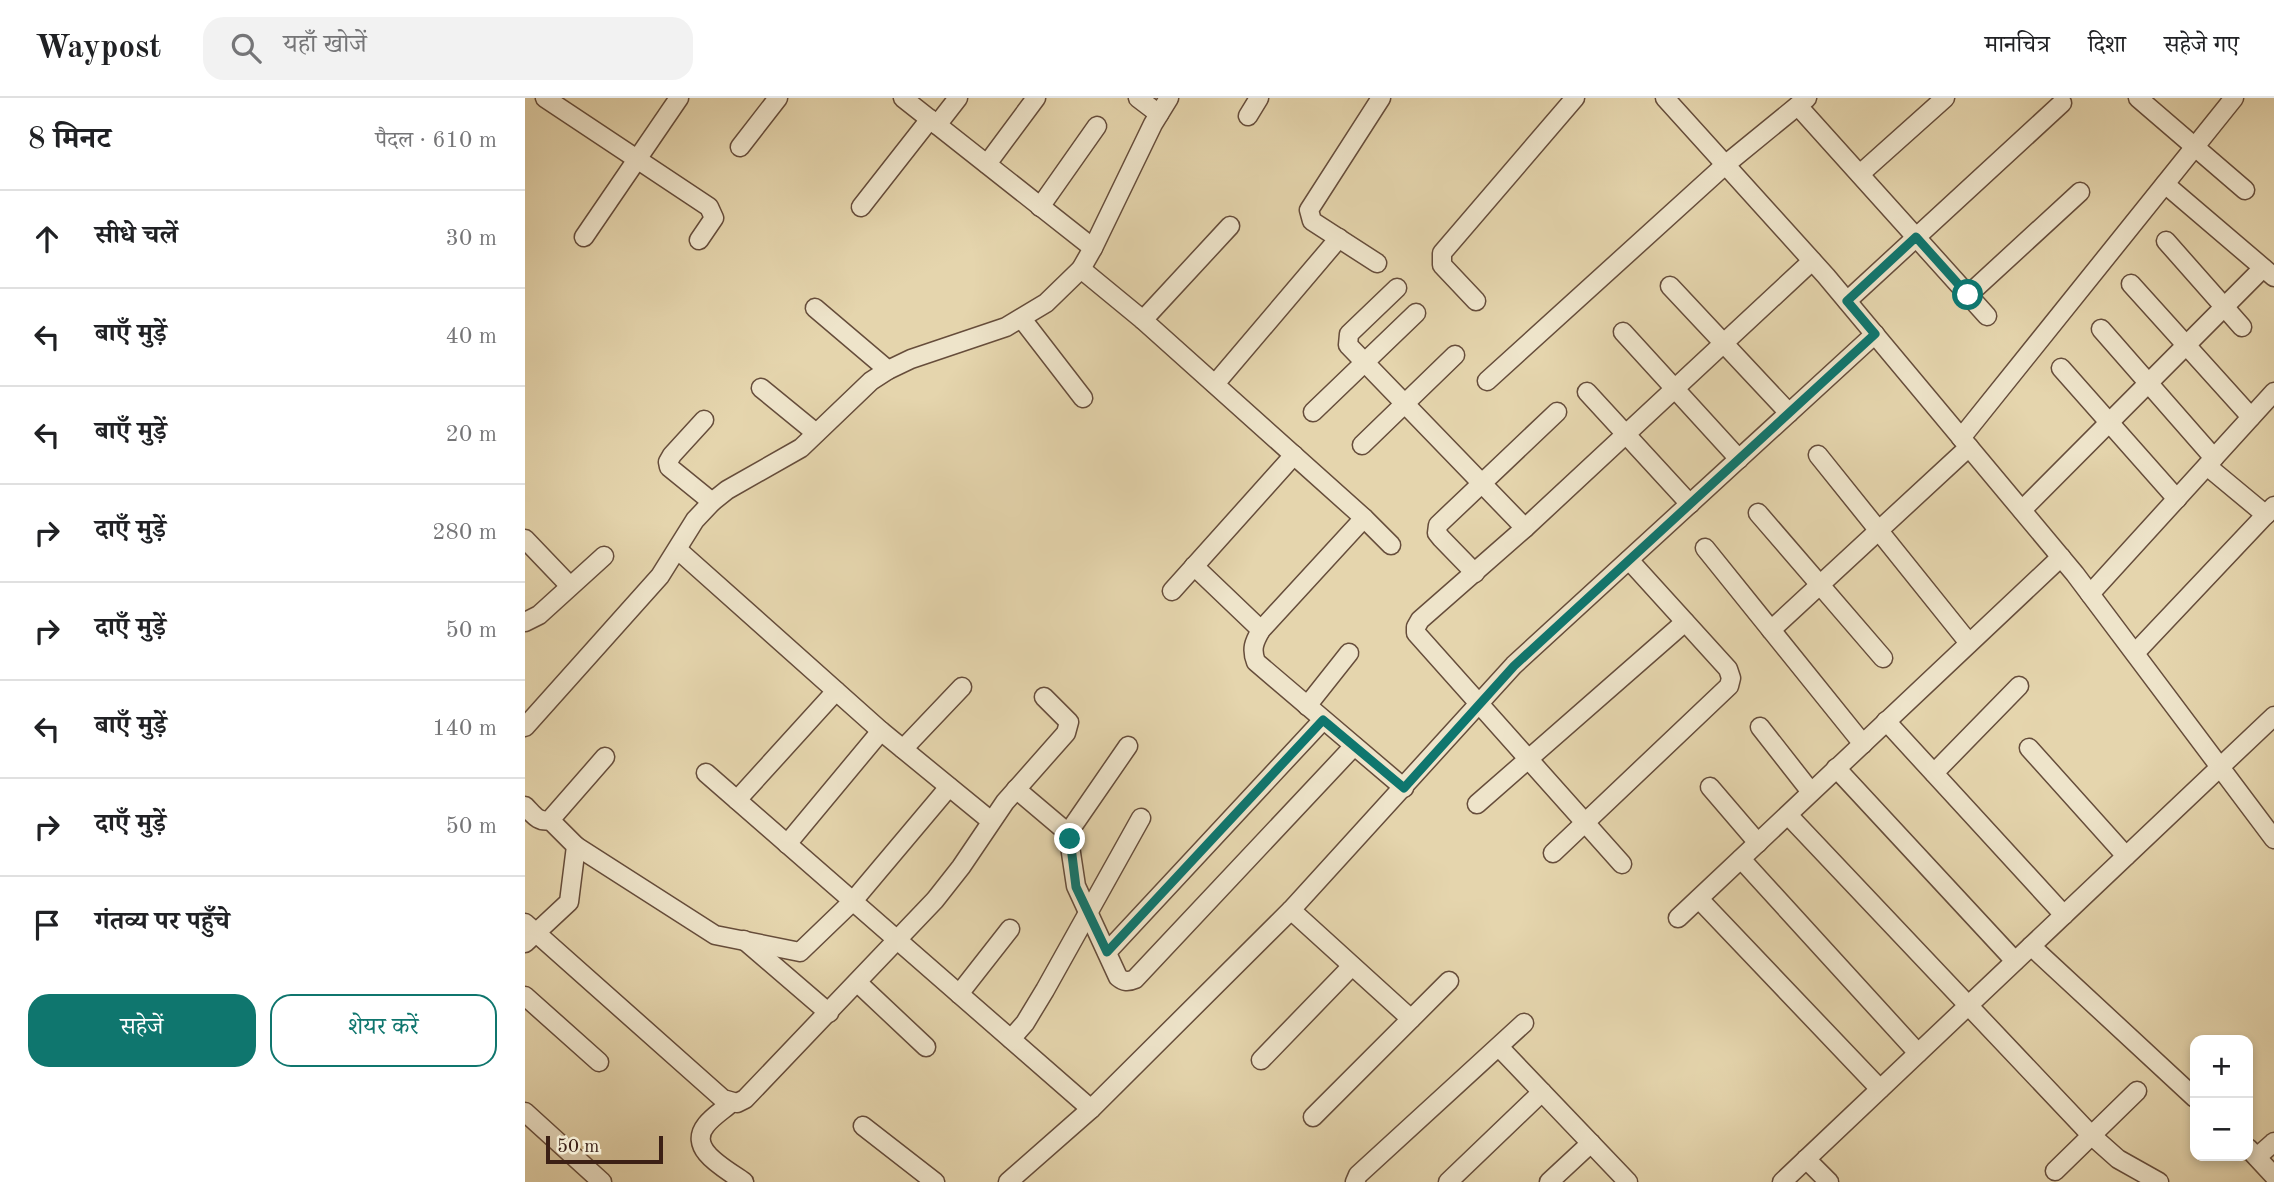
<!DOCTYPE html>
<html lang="hi">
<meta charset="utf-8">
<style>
body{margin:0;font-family:"Old Standard TT","Noto Serif Devanagari",serif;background:#f2f2f2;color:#202124}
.controls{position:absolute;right:21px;bottom:21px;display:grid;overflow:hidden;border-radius:14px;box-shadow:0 4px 10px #0003}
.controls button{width:63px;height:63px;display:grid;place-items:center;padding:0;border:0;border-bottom:2px solid #e0e0e0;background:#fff;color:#202124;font:35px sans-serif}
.scale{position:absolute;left:21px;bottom:18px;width:117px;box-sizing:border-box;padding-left:7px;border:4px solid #3c2015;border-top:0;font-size:19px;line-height:24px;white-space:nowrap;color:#3c2015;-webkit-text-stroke:5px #eee4ca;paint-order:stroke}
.stop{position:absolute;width:21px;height:21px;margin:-16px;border:5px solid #0f766e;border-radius:50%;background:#fff}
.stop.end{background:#0f766e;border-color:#fff;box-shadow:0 2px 7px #0008}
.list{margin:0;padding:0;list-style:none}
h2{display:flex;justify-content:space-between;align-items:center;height:91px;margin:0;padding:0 28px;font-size:30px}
h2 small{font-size:23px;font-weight:400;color:#757577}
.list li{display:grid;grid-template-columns:46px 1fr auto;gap:21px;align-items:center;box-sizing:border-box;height:98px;padding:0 28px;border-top:2px solid #e0e0e0}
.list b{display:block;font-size:26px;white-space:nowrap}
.list em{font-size:23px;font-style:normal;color:#757577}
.actions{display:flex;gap:14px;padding:21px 28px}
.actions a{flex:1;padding:16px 0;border:2px solid #0f766e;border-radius:21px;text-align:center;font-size:24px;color:#0f766e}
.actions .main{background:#0f766e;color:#fff}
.icon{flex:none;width:38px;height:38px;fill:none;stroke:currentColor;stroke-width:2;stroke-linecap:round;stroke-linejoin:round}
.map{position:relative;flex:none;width:1749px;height:1084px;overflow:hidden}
header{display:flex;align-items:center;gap:42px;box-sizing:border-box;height:98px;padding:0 35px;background:#fff;border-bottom:2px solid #e0e0e0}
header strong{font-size:33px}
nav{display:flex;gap:38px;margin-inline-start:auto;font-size:24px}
.search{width:490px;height:63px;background:#f2f2f2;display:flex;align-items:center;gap:18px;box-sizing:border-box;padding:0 24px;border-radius:21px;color:#757577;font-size:26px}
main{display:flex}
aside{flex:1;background:#fff}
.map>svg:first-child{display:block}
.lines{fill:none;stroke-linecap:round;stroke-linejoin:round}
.minor-casing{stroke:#664d3b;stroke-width:21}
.minor{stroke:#eee4ca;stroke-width:18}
.route{stroke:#0f766e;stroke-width:9}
</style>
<header>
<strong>Waypost</strong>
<div class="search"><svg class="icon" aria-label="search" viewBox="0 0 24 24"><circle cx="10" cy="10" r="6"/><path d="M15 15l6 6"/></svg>यहाँ खोजें</div>
<nav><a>मानचित्र</a><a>दिशा</a><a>सहेजे गए</a></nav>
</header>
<main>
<aside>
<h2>8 मिनट<small>पैदल · 610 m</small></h2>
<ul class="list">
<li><svg class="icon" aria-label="ahead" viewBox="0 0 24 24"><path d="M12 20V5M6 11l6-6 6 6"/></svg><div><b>सीधे चलें</b></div><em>30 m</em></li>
<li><svg class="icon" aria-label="left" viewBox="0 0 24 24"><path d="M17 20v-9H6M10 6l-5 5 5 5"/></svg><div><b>बाएँ मुड़ें</b></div><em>40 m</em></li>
<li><svg class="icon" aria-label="left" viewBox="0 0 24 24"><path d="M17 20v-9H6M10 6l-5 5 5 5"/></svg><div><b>बाएँ मुड़ें</b></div><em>20 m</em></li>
<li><svg class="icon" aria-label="right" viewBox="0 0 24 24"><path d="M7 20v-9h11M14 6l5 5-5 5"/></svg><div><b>दाएँ मुड़ें</b></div><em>280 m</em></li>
<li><svg class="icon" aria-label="right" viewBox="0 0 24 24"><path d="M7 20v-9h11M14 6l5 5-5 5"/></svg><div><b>दाएँ मुड़ें</b></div><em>50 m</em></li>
<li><svg class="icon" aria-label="left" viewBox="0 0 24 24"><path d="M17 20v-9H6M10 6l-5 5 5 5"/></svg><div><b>बाएँ मुड़ें</b></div><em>140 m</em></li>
<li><svg class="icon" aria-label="right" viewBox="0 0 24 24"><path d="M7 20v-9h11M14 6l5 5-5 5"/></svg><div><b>दाएँ मुड़ें</b></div><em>50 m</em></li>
<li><svg class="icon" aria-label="arrive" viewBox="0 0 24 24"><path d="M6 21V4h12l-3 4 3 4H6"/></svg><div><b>गंतव्य पर पहुँचे</b></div></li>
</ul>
<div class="actions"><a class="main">सहेजें</a><a>शेयर करें</a></div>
</aside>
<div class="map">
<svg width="1749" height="1084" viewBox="0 0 1749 1084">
<rect width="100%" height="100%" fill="#e5d5ad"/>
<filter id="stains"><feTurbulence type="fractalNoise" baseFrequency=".00286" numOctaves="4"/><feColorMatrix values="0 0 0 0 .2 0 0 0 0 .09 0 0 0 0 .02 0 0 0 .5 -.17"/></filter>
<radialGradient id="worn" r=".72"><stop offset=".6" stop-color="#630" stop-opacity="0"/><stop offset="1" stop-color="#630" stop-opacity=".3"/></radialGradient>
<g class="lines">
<defs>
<g id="minor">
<path d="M20 0 184 109 189 120 174 142"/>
<path d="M378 0 568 150"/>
<path d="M613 0 634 16"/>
<path d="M1140 0 1301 178 1550 476 1749 741"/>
<path d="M1613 0 1720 92"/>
<path d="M1273 8 1462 218"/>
<path d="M723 18 734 0"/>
<path d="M412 27 433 0"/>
<path d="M215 49 253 0"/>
<path d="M462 66 511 0"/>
<path d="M1335 76 1420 0"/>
<path d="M1640 86 1749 179"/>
<path d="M336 109 405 21"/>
<path d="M515 109 572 28"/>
<path d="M59 139 154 0"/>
<path d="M1641 143 1717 229"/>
<path d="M852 165 787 123 784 112 856 0"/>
<path d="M556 171 618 222 839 420 736 532C729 544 726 551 731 564L879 690"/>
<path d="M1606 186 1726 319"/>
<path d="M1145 188 1264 315"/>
<path d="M872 190 824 236 823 247 1000 430 1287 163"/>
<path d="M1443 197 1555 94"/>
<path d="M951 203 917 167V155L1050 0"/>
<path d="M1322 203 1537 5"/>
<path d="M290 210 363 272"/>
<path d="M497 221 558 300"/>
<path d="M618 222 705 128"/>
<path d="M1576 231 1689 360"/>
<path d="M1098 234 1214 361"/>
<path d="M1536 270 1652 401"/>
<path d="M962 283 1200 67 1282 0"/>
<path d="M690 286 814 140"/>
<path d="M236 290 291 335"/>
<path d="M1062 294 1165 406"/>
<path d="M788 314 891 215"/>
<path d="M179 322 147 357 143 364 144 369 187 404"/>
<path d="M1436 340 1709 0"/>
<path d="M837 347 930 257"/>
<path d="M1293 357 1444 545"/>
<path d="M1682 368 1741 417"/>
<path d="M1497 412 1738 170"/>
<path d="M1233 415 1358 560"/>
<path d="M839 420 866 447"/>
<path d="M1000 430 895 522 891 529V535L1097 766"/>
<path d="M0 441 45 488"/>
<path d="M1180 450 1338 646"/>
<path d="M153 452 356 633 466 723"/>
<path d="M669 468 736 532"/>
<path d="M950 475 916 440 912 435 913 427 1032 314"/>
<path d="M647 493 769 357"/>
<path d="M1565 496 1749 294"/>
<path d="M0 524 14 517 79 458"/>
<path d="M1246 532 1444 349"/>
<path d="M1610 555 1749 408"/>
<path d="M782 608 824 555"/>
<path d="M1361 623 1539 817"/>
<path d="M0 629 135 478 170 422 187 404 202 392 276 350 346 283 363 272 386 261 481 229 521 205 556 171 568 150 628 26 644 0"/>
<path d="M1235 629 1286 694"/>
<path d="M1504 650 1601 758"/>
<path d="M378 651 437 589"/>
<path d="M1311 670 1490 863"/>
<path d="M181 675 566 1011"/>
<path d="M1409 675 1494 588"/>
<path d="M1185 689 1233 745"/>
<path d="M491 691 543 735 551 788 593 879C599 884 603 884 610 881L829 648"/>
<path d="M212 702 311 593"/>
<path d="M952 706 1160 524"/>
<path d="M0 708C8 716 13 725 25 722L80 659"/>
<path d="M1263 717 1566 1037 1593 1061 1634 1084"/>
<path d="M543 735 603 648"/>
<path d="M262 746 356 633"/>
<path d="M51 748 190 837 275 854 328 803 424 689"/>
<path d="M1028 755 1204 588 1206 580 1203 571 1104 462"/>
<path d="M1216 761 1393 955"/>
<path d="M1174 801 1355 991"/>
<path d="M766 812 886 921"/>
<path d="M1153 820 1536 459"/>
<path d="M0 825 198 1001 212 1005 220 1001 410 802 436 769 480 704 541 635 544 624 519 599"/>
<path d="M219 842 304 915"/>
<path d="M0 845 44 804 51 748 25 722"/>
<path d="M1506 848 1670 1000"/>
<path d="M582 854 798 622"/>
<path d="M333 885 401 949"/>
<path d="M434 896 485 831"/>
<path d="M0 898 74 964"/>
<path d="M486 941 500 925 520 892 616 720"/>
<path d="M974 949 1103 1084"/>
<path d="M736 962 827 868"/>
<path d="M206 1005C198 1012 187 1019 181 1027 161 1052 203 1072 219 1084"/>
<path d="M0 1014 77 1084"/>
<path d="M788 1019 924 883"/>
<path d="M338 1028 410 1084"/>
<path d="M1723 1050 1749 1078"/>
<path d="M1732 1059 1749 1044"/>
<path d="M1281 1061 1304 1084"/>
<path d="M1530 1073 1612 993"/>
<path d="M483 1084 566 1011 766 812 989 567 1350 236"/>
<path d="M830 1084 833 1077 999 925"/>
<path d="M923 1084 1017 994"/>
<path d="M1024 1084 1066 1045"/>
<path d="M1257 1084 1749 618"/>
</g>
</defs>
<use href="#minor" class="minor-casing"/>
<use href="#minor" class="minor"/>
</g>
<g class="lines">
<path class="route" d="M545 741 551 789 582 854 798 622 879 690 989 568 1350 236 1322 203 1391 139 1443 197"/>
</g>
<rect width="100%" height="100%" filter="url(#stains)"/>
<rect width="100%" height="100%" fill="url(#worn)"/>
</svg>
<div class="controls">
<button>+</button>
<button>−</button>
</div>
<div class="scale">50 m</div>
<div class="stop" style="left:1443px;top:197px"></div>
<div class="stop end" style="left:545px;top:741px"></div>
</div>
</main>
